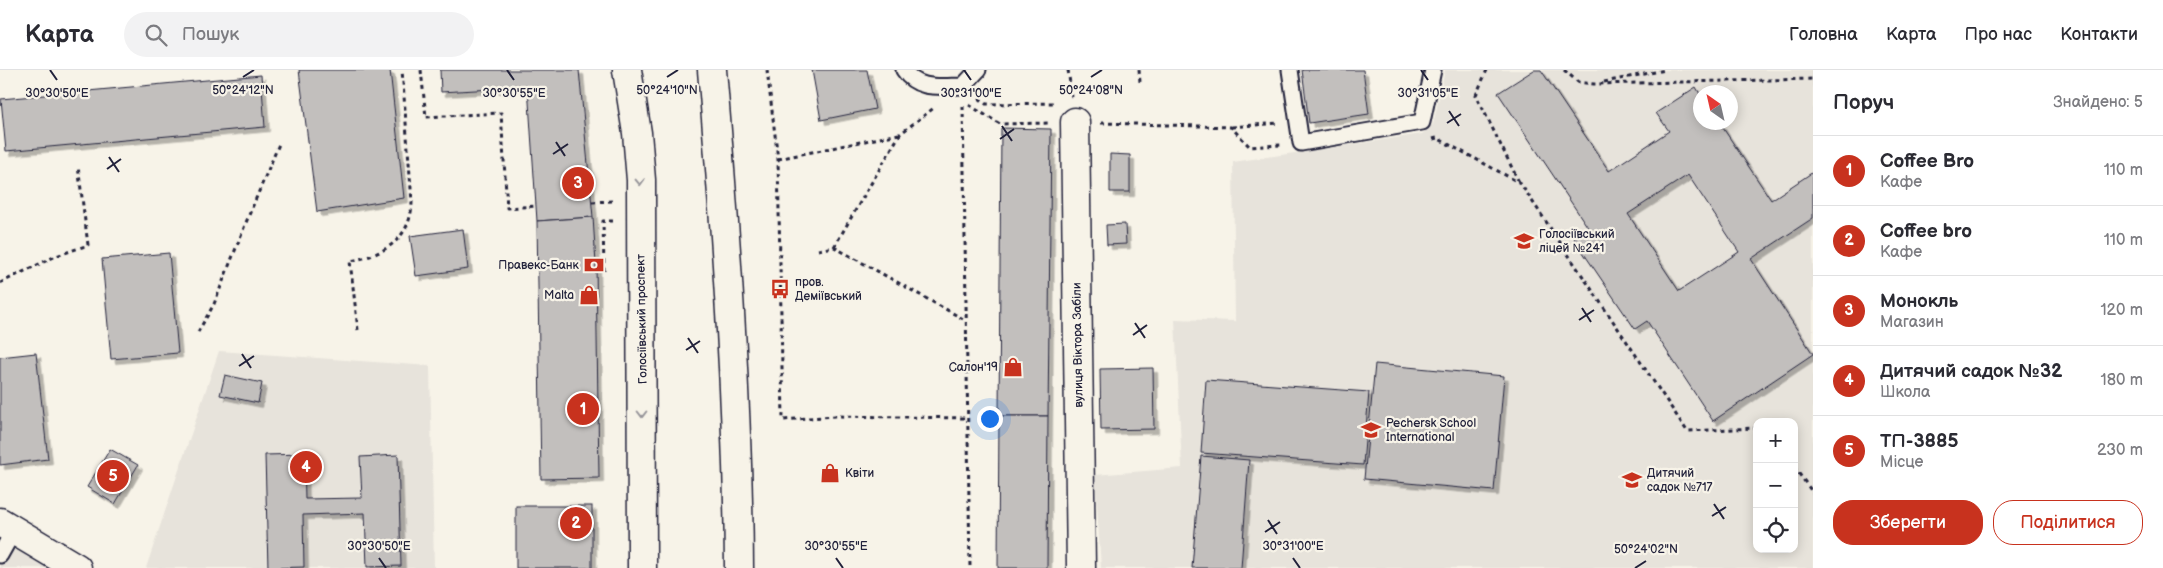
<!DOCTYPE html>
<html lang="uk">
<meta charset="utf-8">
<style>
body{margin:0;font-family:"Balsamiq Sans",sans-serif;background:#f2f2f3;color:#2b2b33}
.controls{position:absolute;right:15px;bottom:15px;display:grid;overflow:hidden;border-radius:10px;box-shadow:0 2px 12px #0003}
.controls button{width:45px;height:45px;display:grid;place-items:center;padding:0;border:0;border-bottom:1px solid #e1e1e2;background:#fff;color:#2b2b33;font:25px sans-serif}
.compass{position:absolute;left:1693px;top:15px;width:45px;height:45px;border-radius:50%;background:#fff;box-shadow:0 2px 12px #0003;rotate:326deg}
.you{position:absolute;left:989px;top:348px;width:18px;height:18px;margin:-12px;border:4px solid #fff;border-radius:50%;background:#1a73e8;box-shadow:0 0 0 8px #1a73e833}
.badge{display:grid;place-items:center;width:32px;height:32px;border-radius:50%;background:#c8321e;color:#fff;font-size:16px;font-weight:700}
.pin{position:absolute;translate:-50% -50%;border:2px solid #fff;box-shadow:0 1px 5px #0006}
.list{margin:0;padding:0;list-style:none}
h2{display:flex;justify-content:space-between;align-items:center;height:65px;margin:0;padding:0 20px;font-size:21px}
h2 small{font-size:16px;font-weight:400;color:#7c7c81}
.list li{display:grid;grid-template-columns:32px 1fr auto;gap:15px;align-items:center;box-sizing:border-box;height:70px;padding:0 20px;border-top:1px solid #e1e1e2}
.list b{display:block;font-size:19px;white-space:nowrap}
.list p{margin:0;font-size:16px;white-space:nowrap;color:#7c7c81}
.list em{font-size:16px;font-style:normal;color:#7c7c81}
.actions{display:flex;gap:10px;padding:15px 20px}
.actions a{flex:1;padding:11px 0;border:1px solid #c8321e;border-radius:20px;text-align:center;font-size:18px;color:#c8321e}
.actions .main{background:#c8321e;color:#fff}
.icon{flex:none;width:28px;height:28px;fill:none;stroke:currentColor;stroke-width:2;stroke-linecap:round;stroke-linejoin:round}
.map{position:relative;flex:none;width:1813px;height:498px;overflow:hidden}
header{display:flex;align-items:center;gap:30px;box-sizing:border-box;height:70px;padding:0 25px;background:#fff;border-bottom:1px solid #e1e1e2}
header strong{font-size:24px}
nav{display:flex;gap:28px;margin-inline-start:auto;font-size:18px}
.search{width:350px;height:45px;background:#f2f2f3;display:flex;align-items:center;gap:12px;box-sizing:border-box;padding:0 18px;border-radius:28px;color:#7c7c81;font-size:19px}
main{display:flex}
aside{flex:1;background:#fff}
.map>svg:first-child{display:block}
.built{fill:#e7e3db;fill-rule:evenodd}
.building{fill:#c2bfbd;stroke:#22223b;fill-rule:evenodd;filter:url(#shadow)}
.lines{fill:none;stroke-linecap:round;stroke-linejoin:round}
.service-casing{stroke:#22223b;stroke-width:19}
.minor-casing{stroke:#22223b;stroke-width:31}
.primary-casing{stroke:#22223b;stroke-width:31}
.trunk-casing{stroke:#22223b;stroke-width:31}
.path{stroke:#22223b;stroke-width:3;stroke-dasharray:4 4;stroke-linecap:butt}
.service{stroke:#f7f3e8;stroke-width:15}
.minor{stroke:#f7f3e8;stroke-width:28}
.primary{stroke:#f7f3e8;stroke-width:28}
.trunk{stroke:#f7f3e8;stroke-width:28}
.oneway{stroke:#97959a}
.ticks{fill:none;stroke:#22223b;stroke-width:2}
.labels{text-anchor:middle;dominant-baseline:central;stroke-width:4.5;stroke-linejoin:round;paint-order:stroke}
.poi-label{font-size:12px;fill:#22223b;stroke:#f7f3e8;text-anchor:start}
.street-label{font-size:12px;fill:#22223b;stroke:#f7f3e8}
.ticks-label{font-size:12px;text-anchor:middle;fill:#22223b;stroke:#f7f3e8;stroke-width:4.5;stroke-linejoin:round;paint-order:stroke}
</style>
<header>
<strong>Карта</strong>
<div class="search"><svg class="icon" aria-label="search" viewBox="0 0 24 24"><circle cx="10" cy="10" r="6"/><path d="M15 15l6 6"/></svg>Пошук</div>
<nav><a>Головна</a><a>Карта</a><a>Про нас</a><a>Контакти</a></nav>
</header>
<main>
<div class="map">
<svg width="1813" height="498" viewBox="0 0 1813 498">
<defs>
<filter id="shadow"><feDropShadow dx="4.5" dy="4.5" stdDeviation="0" flood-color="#0004"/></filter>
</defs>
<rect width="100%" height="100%" fill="#f7f3e8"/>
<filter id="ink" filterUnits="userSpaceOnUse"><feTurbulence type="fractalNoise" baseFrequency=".02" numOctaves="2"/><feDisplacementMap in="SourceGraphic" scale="10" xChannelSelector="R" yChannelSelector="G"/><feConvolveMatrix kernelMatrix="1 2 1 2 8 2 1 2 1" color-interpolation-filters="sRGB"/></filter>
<g filter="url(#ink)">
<g class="built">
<path d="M1445 0H1813V498H1101L1095 405 1182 398 1175 249 1235 251 1233 92 1422 64 1433 54ZM1700 22H1730V52H1700ZM1757 352H1794V479H1757Z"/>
<path d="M219 281 430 296 434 498H146Z"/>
<path d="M0 468 48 498H0Z"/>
</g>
<g class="building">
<path d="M299 0H390L404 128 317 142Z"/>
<path d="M440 0H579L593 147 537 151 528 17 441 22Z"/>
<path d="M812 0H867L875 39 821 50Z"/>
<path d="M1302 0H1363L1369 44 1309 53Z"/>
<path d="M1534 0H1541L1609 101 1669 61 1656 43 1696 17 1700 24V52H1719L1771 130 1813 102V148L1751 189 1813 284 1713 351 1647 251 1635 259 1574 169 1589 159 1498 23ZM1688 105 1739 182 1679 221 1628 144Z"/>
<path d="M261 5 265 57 6 81 1 29Z"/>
<path d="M1001 58 1051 59 1048 346H999Z"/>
<path d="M1110 84 1130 85V122H1110Z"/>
<path d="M593 147 596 194 599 408 541 409 537 151Z"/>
<path d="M1125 154 1126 174 1107 175 1106 155Z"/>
<path d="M463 159 468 199 416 206 410 166Z"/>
<path d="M169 183 178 283 111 289 102 189Z"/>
<path d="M36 283 48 389 0 395V287Z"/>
<path d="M1375 294 1504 306 1494 421 1364 409Z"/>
<path d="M1153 298 1154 359 1101 360 1100 299Z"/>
<path d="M225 305 262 313 258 333 220 325Z"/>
<path d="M1206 310 1369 322 1363 395 1201 383Z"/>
<path d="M999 346H1048L1047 498H998Z"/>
<path d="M110 379 138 395 115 434 87 417Z"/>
<path d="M304 384 305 429 362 428 360 387 398 385 401 496 367 497 365 443 303 445 304 497 268 498 265 385Z"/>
<path d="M1201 386 1249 390 1241 498H1192Z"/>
<rect x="516" y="436" width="76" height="62"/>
</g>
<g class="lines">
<defs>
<g id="service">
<path d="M904 0C917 21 941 16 963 16L978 0"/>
<path d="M1290 0 1301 73 1422 52 1433 0"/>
<path d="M0 485 14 460"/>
</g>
<g id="minor">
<path d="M1075 52 1081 498"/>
<path d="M0 452 77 498"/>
</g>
<path id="primary" d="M627 0 637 63 641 110 642 498"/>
<path id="trunk" d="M712 0C726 166 738 332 739 498"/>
</defs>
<use href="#service" class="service-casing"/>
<use href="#minor" class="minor-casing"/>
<use href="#primary" class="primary-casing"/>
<use href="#trunk" class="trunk-casing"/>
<g class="path">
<path d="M421 0 426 47 501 43 507 138 536 136"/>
<path d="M767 0 778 89 783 350 835 346 966 348"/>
<path d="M1068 0 1072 27"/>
<path d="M1139 0 1140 12"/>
<path d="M1487 0 1476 25 1519 112"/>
<path d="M1564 0 1578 12 1594 14 1813 9"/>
<path d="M1604 12 1665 0"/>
<path d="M979 28 986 34 1056 33"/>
<path d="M969 35 1000 54 1050 53"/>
<path d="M963 36 970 498"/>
<path d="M1101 53 1231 57 1250 77 1281 75"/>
<path d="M1232 57 1278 53"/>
<path d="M1433 69 1437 68 1520 113 1687 361 1757 358"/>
<path d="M778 89 899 64"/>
<path d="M592 132 612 131"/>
<path d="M834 177 900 64 935 37"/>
<path d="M818 180 834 177 965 250"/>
<path d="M604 201 603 151H613"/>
<path d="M0 213 56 186 88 175 78 96"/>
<path d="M358 260 350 191C384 185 411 169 412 132L402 0"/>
<path d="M198 262 214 234 249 145 279 74"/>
<path d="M1794 397 1813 423"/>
</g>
<use href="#service" class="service"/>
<use href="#minor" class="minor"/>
<use href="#primary" class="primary"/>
<use href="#trunk" class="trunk"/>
</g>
<defs><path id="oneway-chevron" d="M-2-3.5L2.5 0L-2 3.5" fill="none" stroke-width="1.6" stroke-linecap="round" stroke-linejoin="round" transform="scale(1.25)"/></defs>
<g class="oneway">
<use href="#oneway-chevron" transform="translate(640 112) rotate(88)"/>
<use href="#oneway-chevron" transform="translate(642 344) rotate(90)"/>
</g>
</g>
<path class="ticks" d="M50 0 57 10M507 0 514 10M964 0 971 10M1421 0 1428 10M243 7 254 0M667 7 678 0M1091 7 1102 0M1449 41 1459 56M1447 53 1461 44M1002 56 1012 71M1000 69 1014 59M556 72 565 86M553 84 568 74M109 87 119 102M107 99 121 89M1582 238 1591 252M1579 250 1594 240M1135 253 1145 268M1133 265 1147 255M688 268 698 283M686 280 700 271M242 284 251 298M239 296 254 286M1714 434 1724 449M1712 446 1726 437M1268 450 1277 464M1265 462 1280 452M379 488 386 498M836 488 843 498M1293 488 1300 498M1635 498 1646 491"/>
<defs>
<symbol id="school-bare" viewBox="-9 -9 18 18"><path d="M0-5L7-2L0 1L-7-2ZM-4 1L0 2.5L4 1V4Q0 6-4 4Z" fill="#c8321e" stroke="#f7f3e8" stroke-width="2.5" paint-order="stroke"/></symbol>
<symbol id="bank-bare" viewBox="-9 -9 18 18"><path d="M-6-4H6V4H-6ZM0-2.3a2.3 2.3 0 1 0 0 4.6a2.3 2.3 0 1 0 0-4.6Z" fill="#c8321e" stroke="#f7f3e8" stroke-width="2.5" paint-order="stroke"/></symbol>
<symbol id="bus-bare" viewBox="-9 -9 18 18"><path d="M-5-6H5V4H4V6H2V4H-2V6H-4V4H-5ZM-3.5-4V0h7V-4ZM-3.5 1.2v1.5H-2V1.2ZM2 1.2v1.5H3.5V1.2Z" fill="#c8321e" stroke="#f7f3e8" stroke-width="2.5" paint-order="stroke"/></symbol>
<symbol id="shop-bare" viewBox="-9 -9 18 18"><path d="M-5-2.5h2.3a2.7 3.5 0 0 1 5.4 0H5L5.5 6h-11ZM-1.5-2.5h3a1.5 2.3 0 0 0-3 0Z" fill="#c8321e" stroke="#f7f3e8" stroke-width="2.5" paint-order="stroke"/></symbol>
</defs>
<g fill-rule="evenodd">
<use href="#school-bare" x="1510" y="157" width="28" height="28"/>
<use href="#bank-bare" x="580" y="181" width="28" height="28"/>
<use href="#bus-bare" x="766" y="205" width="28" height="28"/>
<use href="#shop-bare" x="575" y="211" width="28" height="28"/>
<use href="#shop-bare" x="999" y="283" width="28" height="28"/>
<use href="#school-bare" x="1357" y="346" width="28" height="28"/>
<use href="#shop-bare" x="816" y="389" width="28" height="28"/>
<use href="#school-bare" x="1618" y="396" width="28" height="28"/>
</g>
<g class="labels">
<g class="poi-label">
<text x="1539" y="164">Голосіївський<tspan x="1539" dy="14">ліцей №241</tspan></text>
<text x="579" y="195" text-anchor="end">Правекс-Банк</text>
<text x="795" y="212">пров.<tspan x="795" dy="14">Деміївський</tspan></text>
<text x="574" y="225" text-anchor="end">Malta</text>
<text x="998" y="297" text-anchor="end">Салон'19</text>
<text x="1386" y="353">Pechersk School<tspan x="1386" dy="14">International</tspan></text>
<text x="845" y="403">Квіти</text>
<text x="1647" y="403">Дитячий<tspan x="1647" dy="14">садок №717</tspan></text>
</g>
<g class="street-label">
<text transform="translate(642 249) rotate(-91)">Голосіївський проспект</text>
<text transform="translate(1078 275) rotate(-91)">вулиця Віктора Забіли</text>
</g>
</g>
<g class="ticks-label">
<text x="243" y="24">50°24'12"N</text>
<text x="667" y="24">50°24'10"N</text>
<text x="1091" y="24">50°24'08"N</text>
<text x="57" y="27">30°30'50"E</text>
<text x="514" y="27">30°30'55"E</text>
<text x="971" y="27">30°31'00"E</text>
<text x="1428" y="27">30°31'05"E</text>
<text x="379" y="480">30°30'50"E</text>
<text x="836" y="480">30°30'55"E</text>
<text x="1293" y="480">30°31'00"E</text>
<text x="1646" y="483">50°24'02"N</text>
</g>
</svg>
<div class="controls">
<button>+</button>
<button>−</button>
<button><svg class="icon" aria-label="locate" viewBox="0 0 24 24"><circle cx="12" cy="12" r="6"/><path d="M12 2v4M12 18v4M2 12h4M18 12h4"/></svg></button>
</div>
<svg class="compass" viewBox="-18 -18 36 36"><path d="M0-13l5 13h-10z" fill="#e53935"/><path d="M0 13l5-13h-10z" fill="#7c7c81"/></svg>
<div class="you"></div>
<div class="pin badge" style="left:583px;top:339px">1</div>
<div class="pin badge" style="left:576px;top:453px">2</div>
<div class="pin badge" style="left:578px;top:113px">3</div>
<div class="pin badge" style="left:306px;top:397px">4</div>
<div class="pin badge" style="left:113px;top:406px">5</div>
</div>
<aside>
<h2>Поруч<small>Знайдено: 5</small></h2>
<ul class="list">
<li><span class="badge">1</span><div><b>Coffee Bro</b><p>Кафе</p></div><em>110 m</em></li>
<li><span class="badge">2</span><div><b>Coffee bro</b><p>Кафе</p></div><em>110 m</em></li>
<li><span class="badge">3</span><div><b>Монокль</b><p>Магазин</p></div><em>120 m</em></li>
<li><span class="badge">4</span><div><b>Дитячий садок №32</b><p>Школа</p></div><em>180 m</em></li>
<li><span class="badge">5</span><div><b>ТП-3885</b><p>Місце</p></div><em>230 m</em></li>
</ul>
<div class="actions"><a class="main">Зберегти</a><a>Поділитися</a></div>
</aside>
</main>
